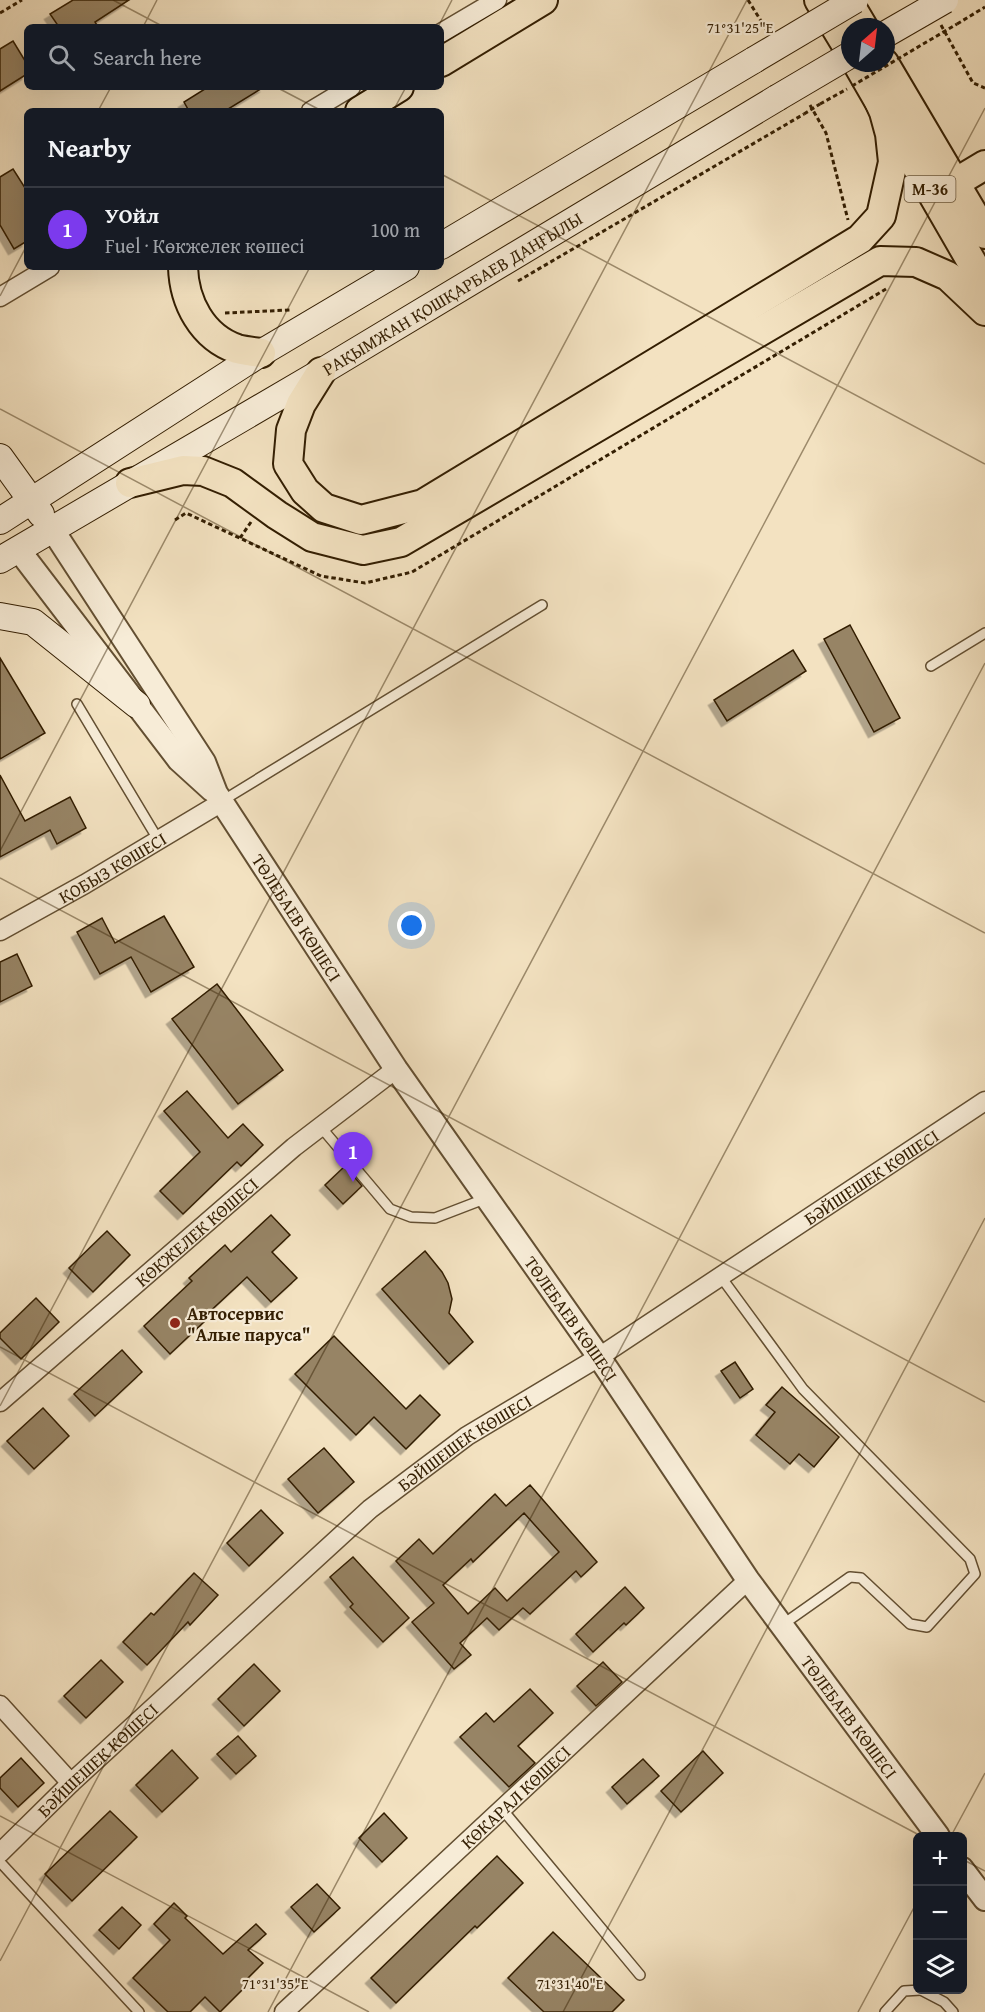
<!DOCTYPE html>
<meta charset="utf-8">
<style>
body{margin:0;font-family:"Gentium Book Plus",serif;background:#20242c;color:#f1f3f6}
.controls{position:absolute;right:18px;bottom:18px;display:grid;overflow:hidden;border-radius:9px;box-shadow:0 6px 24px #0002}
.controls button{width:54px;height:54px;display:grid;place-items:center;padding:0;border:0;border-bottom:2px solid #363941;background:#171b24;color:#f1f3f6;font:30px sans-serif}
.compass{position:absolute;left:841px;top:18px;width:54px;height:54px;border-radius:50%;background:#171b24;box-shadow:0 6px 24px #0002;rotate:28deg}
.you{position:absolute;left:412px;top:926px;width:21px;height:21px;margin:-15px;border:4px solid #fff;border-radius:50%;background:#1a73e8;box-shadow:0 0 0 9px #1a73e833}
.badge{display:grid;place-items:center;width:39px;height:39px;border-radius:50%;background:#7c3aed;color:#fff;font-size:20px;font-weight:700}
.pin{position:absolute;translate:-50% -50px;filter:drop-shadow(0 2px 3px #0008)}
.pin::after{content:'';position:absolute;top:32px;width:21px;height:18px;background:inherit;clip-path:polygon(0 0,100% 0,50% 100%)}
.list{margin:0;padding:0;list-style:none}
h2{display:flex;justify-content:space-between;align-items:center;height:78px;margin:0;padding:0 24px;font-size:26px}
h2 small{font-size:20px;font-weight:400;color:#9ea1a6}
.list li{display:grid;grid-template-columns:39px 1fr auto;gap:18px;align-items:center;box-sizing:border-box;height:84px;padding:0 24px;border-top:2px solid #363941}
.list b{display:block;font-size:22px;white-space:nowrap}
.list p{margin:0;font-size:20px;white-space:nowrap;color:#9ea1a6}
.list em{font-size:20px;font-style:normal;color:#9ea1a6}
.icon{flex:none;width:33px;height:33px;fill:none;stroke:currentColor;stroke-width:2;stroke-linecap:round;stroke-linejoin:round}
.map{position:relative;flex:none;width:985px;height:2012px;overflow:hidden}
.search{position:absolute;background:#171b24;box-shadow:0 6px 24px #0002;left:24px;top:24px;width:420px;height:66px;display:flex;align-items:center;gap:15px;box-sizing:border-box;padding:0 21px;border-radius:9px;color:#9ea1a6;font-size:22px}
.panel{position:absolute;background:#171b24;box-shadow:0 6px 24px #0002;left:24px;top:108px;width:420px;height:162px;border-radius:9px}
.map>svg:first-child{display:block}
.building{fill:#978465;stroke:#331e02;stroke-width:1.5;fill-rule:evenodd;filter:url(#shadow)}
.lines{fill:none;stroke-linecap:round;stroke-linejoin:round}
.service-casing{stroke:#634f32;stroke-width:12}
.minor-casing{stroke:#634f32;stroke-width:21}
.tertiary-casing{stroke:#634f32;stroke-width:26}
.secondary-casing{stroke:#331e02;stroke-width:28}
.primary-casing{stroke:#331e02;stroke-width:32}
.path{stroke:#331e02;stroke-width:3;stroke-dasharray:4.5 3;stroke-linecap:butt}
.service{stroke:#f7ecd7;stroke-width:9}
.minor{stroke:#f7ecd7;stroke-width:18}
.tertiary{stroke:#f7ecd7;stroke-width:22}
.secondary{stroke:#f7ecd7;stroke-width:26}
.primary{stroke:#f3e2c1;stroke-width:28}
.secondary-bridge-casing{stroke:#331e02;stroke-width:28;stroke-linecap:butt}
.path-bridge{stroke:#331e02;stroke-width:3;stroke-dasharray:4.5 3;stroke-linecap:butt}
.secondary-bridge{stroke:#f7ecd7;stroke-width:26}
.ticks{fill:none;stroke:#331e02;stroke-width:1.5;stroke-opacity:0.45}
.poi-dot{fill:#8f2418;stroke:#f7ecd7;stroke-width:2}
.labels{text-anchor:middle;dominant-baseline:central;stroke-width:4.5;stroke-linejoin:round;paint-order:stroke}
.shield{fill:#f7ecd7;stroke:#6e5c42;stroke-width:1.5}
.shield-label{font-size:16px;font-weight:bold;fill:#331e02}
.street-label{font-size:18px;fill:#331e02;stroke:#f7ecd7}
.poi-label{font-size:18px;font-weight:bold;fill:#331e02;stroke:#f7ecd7;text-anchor:start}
.ticks-label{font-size:15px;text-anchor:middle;fill:#331e02;stroke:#f7ecd7;stroke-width:4.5;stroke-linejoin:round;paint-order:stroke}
</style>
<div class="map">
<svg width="985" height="2012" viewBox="0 0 985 2012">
<defs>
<filter id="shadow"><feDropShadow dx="-5.5" dy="5.5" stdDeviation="0" flood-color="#0004"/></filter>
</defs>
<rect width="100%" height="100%" fill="#f3e2c1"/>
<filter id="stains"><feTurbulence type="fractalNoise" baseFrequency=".00333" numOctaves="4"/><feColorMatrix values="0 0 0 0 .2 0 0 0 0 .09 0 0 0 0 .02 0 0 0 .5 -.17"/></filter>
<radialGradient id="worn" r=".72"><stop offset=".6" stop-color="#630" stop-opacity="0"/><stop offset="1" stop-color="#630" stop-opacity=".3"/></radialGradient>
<g class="building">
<path d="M73 0H129L95 22 98 27H59L50 14Z"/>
<path d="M13 41 27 64V74L0 91V49Z"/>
<path d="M208 87H264L225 111H189L184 102Z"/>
<path d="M13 169 27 191V241L14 249 0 225V177Z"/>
<path d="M850 625 900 718 874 732 824 639Z"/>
<path d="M793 650 806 671 727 721 714 700Z"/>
<path d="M0 658 45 733 0 759Z"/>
<path d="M0 775 25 821 70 797 86 828 57 844 50 830 0 857Z"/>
<path d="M164 916 194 967 151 992 131 957 100 974 77 932 102 918 115 943Z"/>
<path d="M17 954 32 986 0 1002V962Z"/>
<path d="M217 984 283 1070 238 1104 172 1019Z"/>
<path d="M187 1091 228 1138 243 1124 263 1145 241 1166 237 1162 183 1214 160 1191 200 1152 164 1111Z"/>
<path d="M345 1166 362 1186 343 1204 325 1185Z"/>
<path d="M271 1215 290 1235 272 1252 297 1278 271 1302 247 1277 203 1318 206 1320 170 1354 144 1326 192 1281 189 1278 225 1245 231 1252Z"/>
<path d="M107 1231 130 1255 93 1292 69 1268Z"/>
<path d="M425 1251 442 1272 448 1283 452 1299 449 1313 473 1342 449 1364 382 1289Z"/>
<path d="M36 1298 59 1322 21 1359 0 1338V1333Z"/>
<path d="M334 1336 406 1409 420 1395 440 1415 406 1449 374 1417 356 1435 295 1374Z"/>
<path d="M122 1350 142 1372 95 1416 74 1394Z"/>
<path d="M735 1362 753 1389 740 1398 721 1371Z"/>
<path d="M782 1387 839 1437 814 1467 799 1454 790 1464 756 1435 775 1412 766 1405Z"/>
<path d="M43 1408 69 1436 34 1469 7 1441Z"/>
<path d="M324 1448 354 1482 318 1513 288 1479Z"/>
<path d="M530 1485 597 1562 581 1577 576 1571 530 1614 523 1608 499 1630 487 1618 460 1643 471 1655 454 1669 412 1622 434 1603 396 1561 419 1539 433 1554 495 1494 506 1506ZM524 1513 559 1552 507 1601 495 1588 468 1614 443 1585 471 1559 473 1562Z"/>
<path d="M261 1510 283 1533 249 1566 227 1543Z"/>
<path d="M353 1557 409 1618 383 1642 350 1607 353 1604 330 1577Z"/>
<path d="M194 1573 218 1595 190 1625 188 1622 147 1665 123 1642 151 1613 154 1615Z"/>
<path d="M625 1587 644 1608 626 1625 624 1623 593 1652 576 1634Z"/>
<path d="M101 1660 123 1682 86 1718 64 1696Z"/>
<path d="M603 1662 622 1682 596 1706 577 1686Z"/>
<path d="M254 1664 280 1691 244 1726 218 1699Z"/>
<path d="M530 1689 553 1713 518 1746 535 1763 509 1787 460 1737 486 1713 494 1722Z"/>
<path d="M238 1736 256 1756 236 1774 217 1754Z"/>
<path d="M172 1750 198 1778 162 1812 136 1785Z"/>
<path d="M703 1751 723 1773 681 1812 661 1791Z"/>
<path d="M21 1758 44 1783 18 1807 0 1788V1778Z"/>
<path d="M643 1759 659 1776 627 1804 612 1787Z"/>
<path d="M110 1811 137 1837 72 1901 45 1874Z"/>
<path d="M384 1813 407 1838 382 1862 359 1838Z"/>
<path d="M497 1856 523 1883 477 1928 475 1926 396 2003 371 1978Z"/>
<path d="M317 1884 340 1908 314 1932 291 1907Z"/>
<path d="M174 1903 187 1916 185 1918 223 1954 256 1924 266 1934 248 1950 263 1963 248 1978 251 1981 220 2012 205 1997 190 2012H168L133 1978 170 1940 154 1924Z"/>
<path d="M122 1907 141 1925 119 1949 99 1930Z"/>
<path d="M553 1932 624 2000 612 2012H544L508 1978Z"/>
</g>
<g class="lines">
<defs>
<g id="service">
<path d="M931 666 985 633"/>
<path d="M77 704 159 841"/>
<path d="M222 801 542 605"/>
<path d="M320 1126 390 1209 411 1217 435 1218 487 1198"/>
<path d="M721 1277 803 1389 970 1559 975 1574 927 1627 910 1624 861 1578 850 1577 782 1625"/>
<path d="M502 1809 640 1975"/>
<path d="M0 1862 139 2012"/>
<path d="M921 1990 944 2002 953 2012"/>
<path d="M885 2012 904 1991 921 1990"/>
</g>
<g id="minor">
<path d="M441 33 497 0"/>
<path d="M311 111 351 87"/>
<path d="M0 297 50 267"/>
<path id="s1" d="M0 931 85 884 222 802"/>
<path id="s2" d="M0 1402 294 1147 396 1069"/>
<path d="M0 1705 71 1783"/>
<path id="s3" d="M0 1853 71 1783 370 1509 467 1436 599 1357 985 1101"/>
<path id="s4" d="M284 2012 748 1580"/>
</g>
<g id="tertiary">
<path id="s5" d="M52 529 204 762 216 793 396 1069 599 1357 748 1580 938 1836"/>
<path d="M18 549 179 760 212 790"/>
<path d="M962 1869 985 1899"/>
</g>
<g id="secondary">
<path d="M441 246 754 60"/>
<path d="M0 457 41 514"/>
<path d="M0 521 261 353 406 267"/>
<path id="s6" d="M0 560 321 372 777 98"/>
<path d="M0 616 33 622 137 705"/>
</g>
<g id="primary">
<path d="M819 0 850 51"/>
<path d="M847 0 863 27"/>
<path d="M441 62 543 0"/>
<path d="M857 63 985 285"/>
<path d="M884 63 985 234"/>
<path d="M360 111 399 87"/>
<path d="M955 183 985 165"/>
<path d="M183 267C184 302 202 337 237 349 245 351 253 352 261 353"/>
<path d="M321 372 301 404 291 430 288 464 305 491 324 508 361 520 423 504 860 239 881 216 893 162 890 134 884 112 876 94"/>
<path d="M130 483 183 470 203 471 233 483 277 515 312 537 363 550 401 542 880 261 916 262 948 276 985 311"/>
</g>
</defs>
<use href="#service" class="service-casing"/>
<use href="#minor" class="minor-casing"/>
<use href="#tertiary" class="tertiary-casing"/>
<use href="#secondary" class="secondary-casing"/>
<use href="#primary" class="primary-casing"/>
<g class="path">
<path d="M748 0 766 29"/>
<path d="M0 13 22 0"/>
<path d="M957 24 985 7"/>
<path d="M941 25 973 83 985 88"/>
<path d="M820 104 847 89"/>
<path d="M810 105 826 133 848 220"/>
<path d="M518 281 804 114"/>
<path d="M225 313 290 310"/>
<path d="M175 520 186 513 321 576 365 583 412 572 886 289"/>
<path d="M240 538 251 522"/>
</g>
<use href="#service" class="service"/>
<use href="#minor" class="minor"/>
<use href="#tertiary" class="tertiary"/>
<use href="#secondary" class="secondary"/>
<use href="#primary" class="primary"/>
<defs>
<g id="secondary-bridge">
<path d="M886 34 945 0"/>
<path d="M754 60 855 0"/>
<path d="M777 98 850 55"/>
</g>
</defs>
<use href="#secondary-bridge" class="secondary-bridge-casing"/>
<g class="path-bridge">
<path d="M852 86 957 24"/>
<path d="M804 114 820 104"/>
</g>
<use href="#secondary-bridge" class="secondary-bridge"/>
</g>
<path class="ticks" d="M113 0 164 27M143 27 157 0M438 27 452 0M276 87 322 111M98 111 111 87M393 111 406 87M441 174 985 464M0 296 27 245M0 409 985 933M0 851 310 267M0 878 985 1402M0 1347 921 1836M0 1406 747 0M0 1816 369 2012M951 1836 985 1773M962 1859 985 1871M0 1961 985 108M268 2012 985 663M563 2012 985 1218M858 2012 918 1900"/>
<circle class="poi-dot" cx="175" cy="1323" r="6"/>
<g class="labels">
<rect class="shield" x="904.5" y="176" width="51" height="26" rx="4.5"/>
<g class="shield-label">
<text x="930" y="189">M-36</text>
</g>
<g class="street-label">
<text stroke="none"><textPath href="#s6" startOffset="525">РАҚЫМЖАН ҚОШҚАРБАЕВ ДАҢҒЫЛЫ</textPath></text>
<text stroke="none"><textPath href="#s1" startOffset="129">ҚОБЫЗ КӨШЕСІ</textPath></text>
<text stroke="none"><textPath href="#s5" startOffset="460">ТӨЛЕБАЕВ КӨШЕСІ</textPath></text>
<text stroke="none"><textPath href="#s3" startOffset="1107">БӘЙШЕШЕК КӨШЕСІ</textPath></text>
<text stroke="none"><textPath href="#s2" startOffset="260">КӨКЖЕЛЕК КӨШЕСІ</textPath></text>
<text stroke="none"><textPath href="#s5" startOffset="946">ТӨЛЕБАЕВ КӨШЕСІ</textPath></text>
<text stroke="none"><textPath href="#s3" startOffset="621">БӘЙШЕШЕК КӨШЕСІ</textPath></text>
<text stroke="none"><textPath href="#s5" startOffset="1432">ТӨЛЕБАЕВ КӨШЕСІ</textPath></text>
<text stroke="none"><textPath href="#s3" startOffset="135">БӘЙШЕШЕК КӨШЕСІ</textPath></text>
<text stroke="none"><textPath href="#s4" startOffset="316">КӨКАРАЛ КӨШЕСІ</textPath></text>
</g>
<g class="poi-label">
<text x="187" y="1313">Автосервис<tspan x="187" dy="21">"Алые паруса"</tspan></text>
</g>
</g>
<g class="ticks-label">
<text x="740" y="33">71°31'25"E</text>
<text x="275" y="1989">71°31'35"E</text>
<text x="570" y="1989">71°31'40"E</text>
</g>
<rect width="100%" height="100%" filter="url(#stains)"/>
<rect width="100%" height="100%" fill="url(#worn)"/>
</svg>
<div class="controls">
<button>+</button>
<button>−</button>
<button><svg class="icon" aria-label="layers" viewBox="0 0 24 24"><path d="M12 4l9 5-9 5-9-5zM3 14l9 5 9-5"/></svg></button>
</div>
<svg class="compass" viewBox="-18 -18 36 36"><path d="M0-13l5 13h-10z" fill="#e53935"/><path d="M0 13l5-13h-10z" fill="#9ea1a6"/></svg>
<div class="you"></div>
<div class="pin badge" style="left:353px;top:1182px">1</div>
<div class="search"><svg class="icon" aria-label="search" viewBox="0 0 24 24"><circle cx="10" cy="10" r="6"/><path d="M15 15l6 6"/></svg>Search here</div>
<section class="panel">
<h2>Nearby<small></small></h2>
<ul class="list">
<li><span class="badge">1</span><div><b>УОйл</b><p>Fuel · Көкжелек көшесі</p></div><em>100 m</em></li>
</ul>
</section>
</div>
